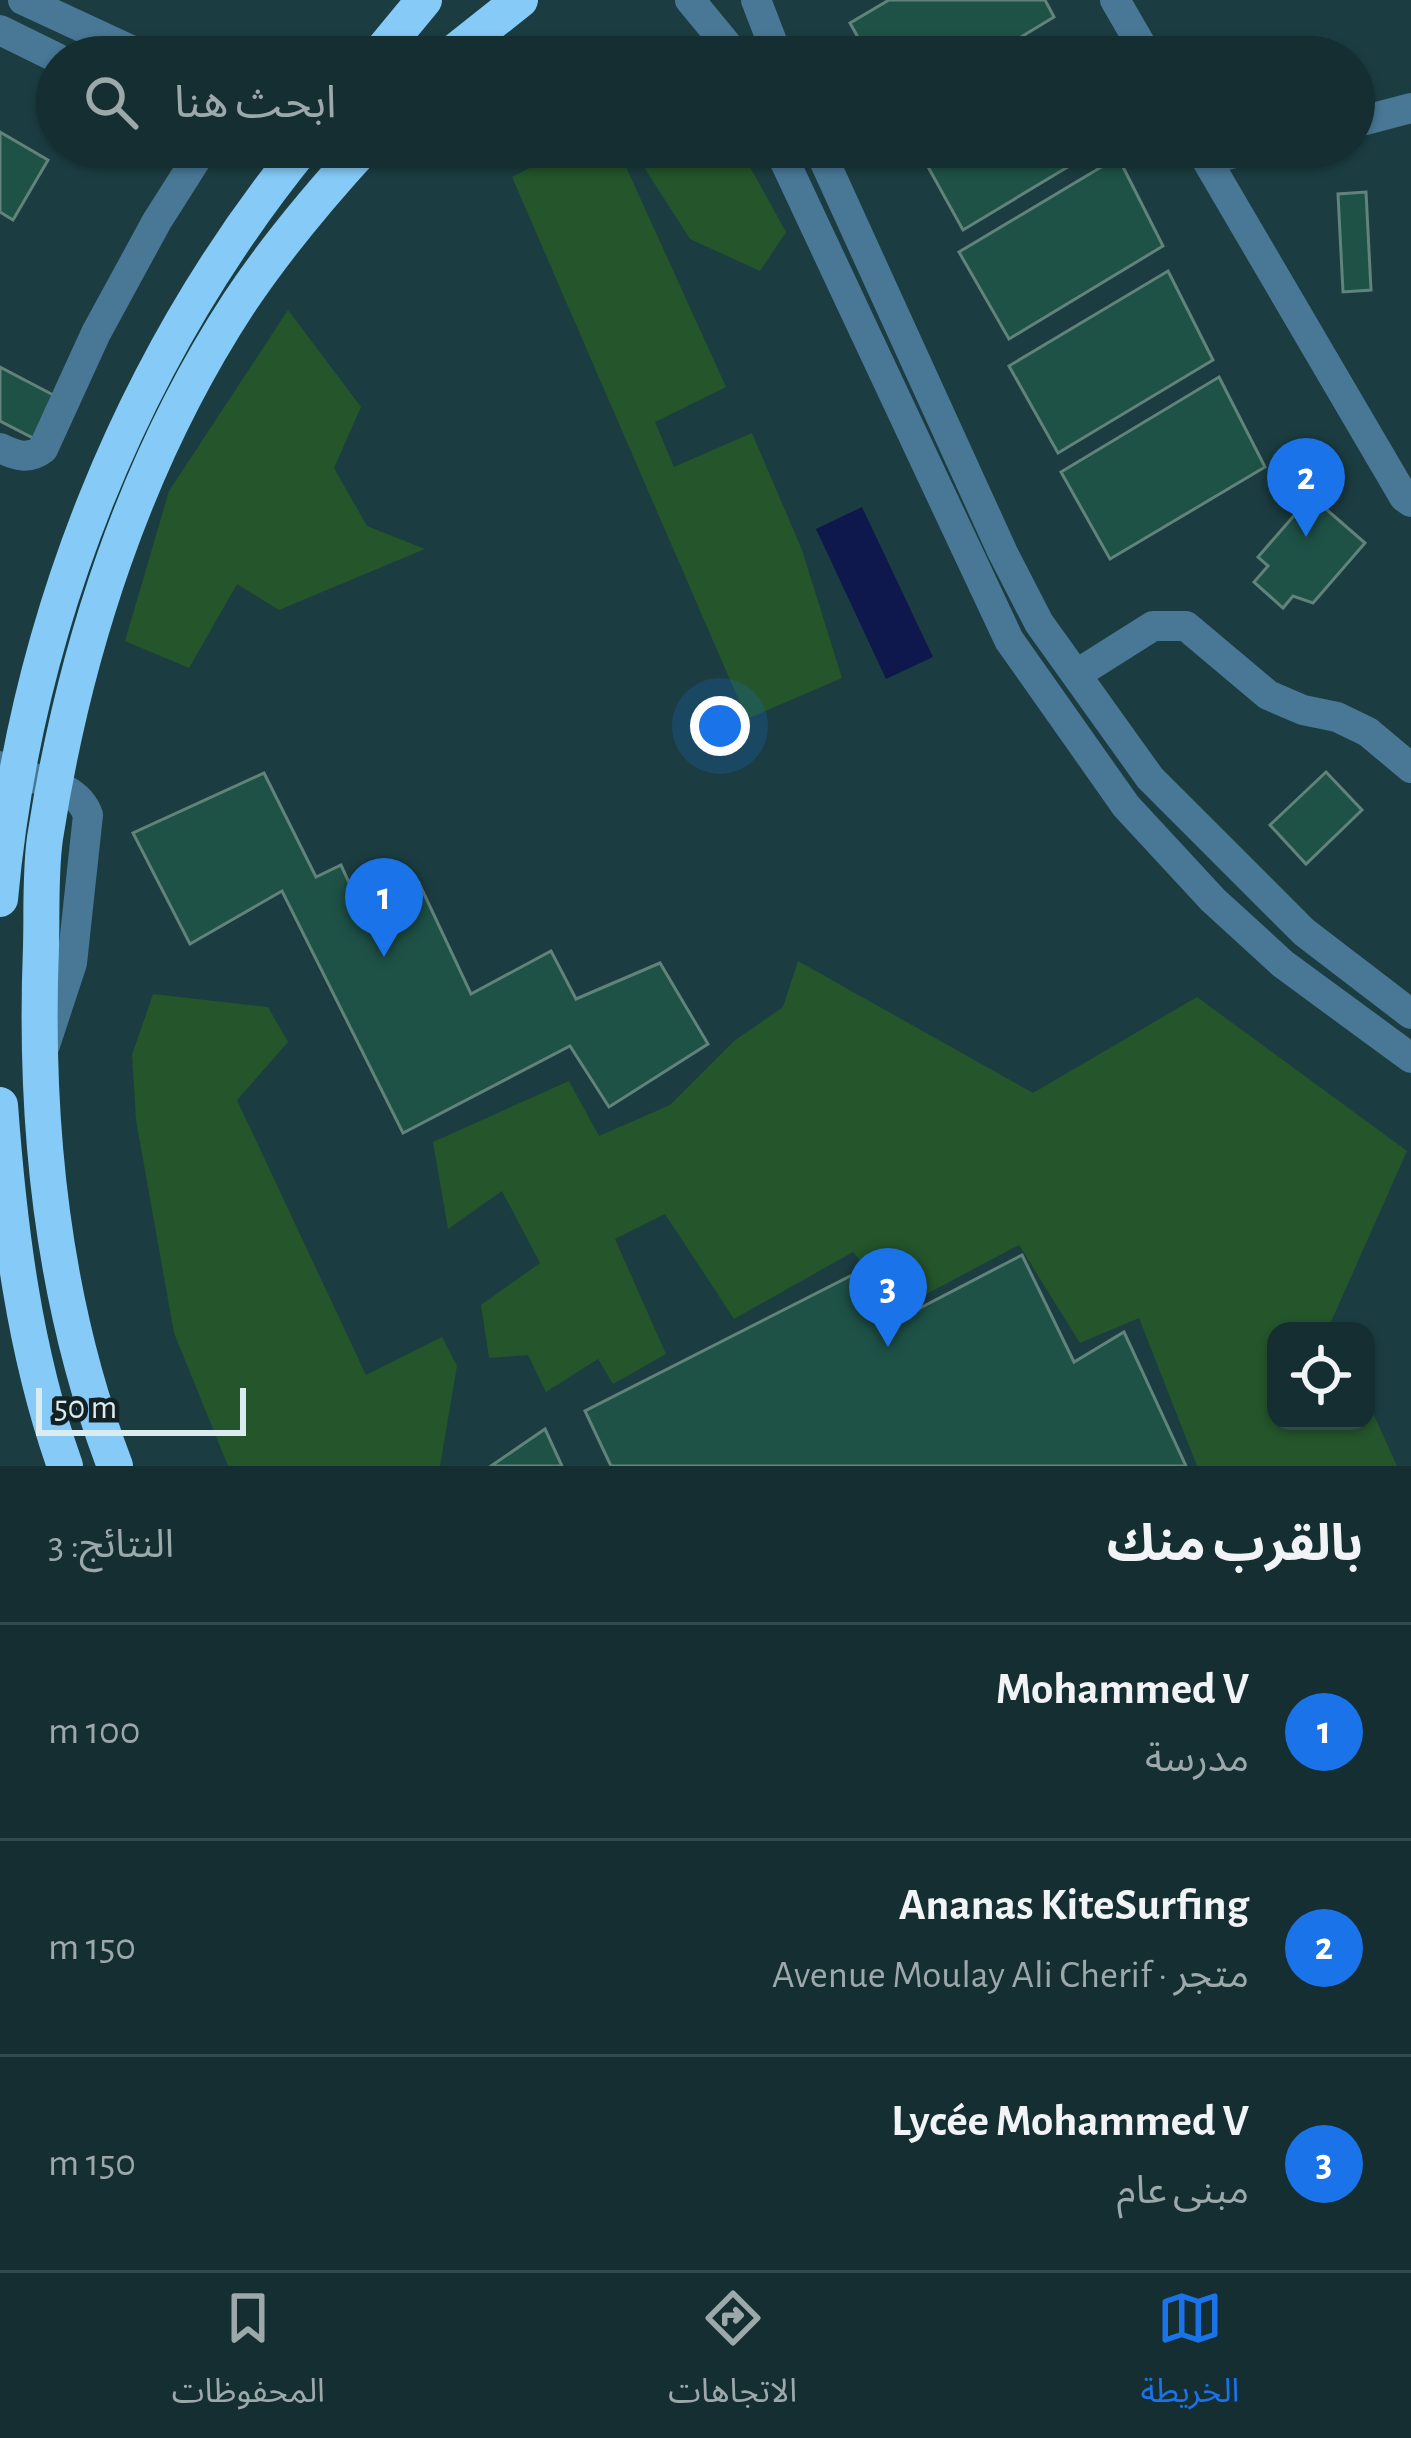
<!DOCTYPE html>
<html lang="ar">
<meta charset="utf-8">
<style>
body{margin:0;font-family:"Alegreya Sans","Noto Sans Arabic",sans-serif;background:#1d3639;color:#f1f3f6;direction:rtl}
.controls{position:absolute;right:36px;bottom:36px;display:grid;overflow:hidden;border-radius:24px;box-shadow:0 3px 9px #0004}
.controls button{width:108px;height:108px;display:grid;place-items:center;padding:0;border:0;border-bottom:3px solid #334a4d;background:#142e31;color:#f1f3f6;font:60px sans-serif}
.scale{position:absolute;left:36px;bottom:30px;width:210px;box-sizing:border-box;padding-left:12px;border:6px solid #daecef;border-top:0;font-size:33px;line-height:42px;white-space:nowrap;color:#daecef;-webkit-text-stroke:9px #132123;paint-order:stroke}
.you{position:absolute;left:720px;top:726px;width:42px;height:42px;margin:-30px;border:9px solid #fff;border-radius:50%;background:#1a73e8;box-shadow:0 0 0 18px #1a73e833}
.badge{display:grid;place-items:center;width:78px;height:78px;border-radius:50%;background:#1a73e8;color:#fff;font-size:39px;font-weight:700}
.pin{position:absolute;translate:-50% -99px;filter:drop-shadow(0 3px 6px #0008)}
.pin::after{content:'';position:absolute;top:63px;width:42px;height:36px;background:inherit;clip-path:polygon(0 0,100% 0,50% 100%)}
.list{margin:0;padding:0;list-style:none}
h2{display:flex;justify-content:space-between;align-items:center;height:156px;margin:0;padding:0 48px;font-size:51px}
h2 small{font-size:39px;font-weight:400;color:#9da8ab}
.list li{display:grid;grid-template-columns:78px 1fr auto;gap:36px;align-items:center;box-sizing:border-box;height:216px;padding:0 48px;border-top:3px solid #334a4d}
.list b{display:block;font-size:45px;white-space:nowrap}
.list p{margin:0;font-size:39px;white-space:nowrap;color:#9da8ab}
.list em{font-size:39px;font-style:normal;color:#9da8ab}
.icon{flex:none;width:66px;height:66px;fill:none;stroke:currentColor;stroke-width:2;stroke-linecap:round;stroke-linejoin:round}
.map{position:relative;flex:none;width:1411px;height:1466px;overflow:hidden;direction:ltr}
.search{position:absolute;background:#142e31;box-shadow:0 3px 9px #0004;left:36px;right:36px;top:36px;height:132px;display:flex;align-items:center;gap:30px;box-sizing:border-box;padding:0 42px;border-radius:66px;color:#9da8ab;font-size:45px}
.sheet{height:804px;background:#142e31}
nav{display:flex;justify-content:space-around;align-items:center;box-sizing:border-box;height:168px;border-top:3px solid #334a4d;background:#142e31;font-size:33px;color:#9da8ab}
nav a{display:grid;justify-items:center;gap:6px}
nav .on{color:#1a73e8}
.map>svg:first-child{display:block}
.green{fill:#24552b}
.water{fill:#0e184d}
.building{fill:#1e5247;stroke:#61837a;stroke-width:3}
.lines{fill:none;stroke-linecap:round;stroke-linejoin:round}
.minor{stroke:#487896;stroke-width:30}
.highway{stroke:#86cbf8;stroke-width:36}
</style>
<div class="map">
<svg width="1411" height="1466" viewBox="0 0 1411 1466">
<rect width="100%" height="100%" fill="#1b3d41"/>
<g class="green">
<path d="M571 147H617L726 387 655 422 674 467 752 433 802 550 842 678 747 719 512 177Z"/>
<path d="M631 147H739L786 232 760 271 690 239Z"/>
<path d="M288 310 361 407 334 468 367 526 425 549 279 610 237 584 189 668 125 641 169 491Z"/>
<path d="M798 961 1033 1093 1197 997 1407 1151 1331 1322 1335 1331H1276V1421H1366V1398L1397 1466H1197L1139 1318 1080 1343 1019 1245 900 1308 853 1252 734 1319 665 1214 615 1239 666 1354 613 1384 598 1359 546 1392 528 1355 489 1358 481 1305 540 1263 502 1191 448 1229 433 1142 569 1081 599 1136 670 1105 734 1041 783 1007Z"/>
<path d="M153 994 268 1007 288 1042 237 1100 366 1375 442 1337 457 1366 440 1466H228L174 1333 136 1120 132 1055Z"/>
</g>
<path class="water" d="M862 507 933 657 886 679 816 529Z"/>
<g class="building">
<path d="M889 0H1045L1054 17 988 57H869L850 23Z"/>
<path d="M0 132 48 160 13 220 0 212Z"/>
<path d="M917 147H1101L963 230Z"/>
<path d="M1118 157 1163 246 1009 339 959 252Z"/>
<path d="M1366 192 1371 290 1343 292 1338 194Z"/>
<path d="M1168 271 1213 360 1058 453 1009 366Z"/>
<path d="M0 367 59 398 35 439 0 421Z"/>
<path d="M1219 377 1265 467 1110 559 1061 472Z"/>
<path d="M1311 496 1365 543 1313 603 1293 596 1283 608 1254 582 1268 566 1258 557Z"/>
<path d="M1326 772 1362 810 1306 864 1270 825Z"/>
<path d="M264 773 316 877 341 865 363 913 419 883 471 994 551 951 576 999 660 963 708 1044 609 1107 570 1046 403 1133 282 891 190 944 133 833Z"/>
<path d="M1022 1255 1074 1362 1124 1332 1186 1466H611L585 1411 866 1268 893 1322Z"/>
<path d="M545 1429 562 1466H491Z"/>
</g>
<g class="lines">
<g class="minor">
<path d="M23 0 146 57"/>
<path d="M690 0 737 57"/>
<path d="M756 0 778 57"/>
<path d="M1115 0 1148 57"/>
<path d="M0 30 57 58"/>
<path d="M1354 123 1411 108"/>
<path d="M253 147 290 163"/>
<path d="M778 147 1009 640 1126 806 1213 900 1283 964 1411 1058"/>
<path d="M818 147 1003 553 1039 623 1150 778 1304 932 1411 1014"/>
<path d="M1199 147 1404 497 1411 502"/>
<path d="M1207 160 1259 147"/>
<path d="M0 448C16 456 29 460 43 449L96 333 157 221 204 147"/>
<path d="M1077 674 1153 626H1186L1268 695 1303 710 1337 717 1368 732 1411 768"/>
<path d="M0 766C30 781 76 781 88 815L72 963 45 1045"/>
</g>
<g class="highway">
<path d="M377 57 424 0"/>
<path d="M448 57 520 0"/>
<path d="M0 899C25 625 130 360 303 147"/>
<path d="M0 1105C9 1228 24 1350 65 1466"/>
<path d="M115 1466C52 1301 34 1123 41 947 42 912 40 874 45 838 74 651 135 462 239 303 275 249 320 195 364 147"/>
</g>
</g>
</svg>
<div class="controls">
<button><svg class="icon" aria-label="locate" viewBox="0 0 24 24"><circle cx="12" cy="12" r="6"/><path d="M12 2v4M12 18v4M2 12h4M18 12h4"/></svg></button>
</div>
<div class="scale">50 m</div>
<div class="you"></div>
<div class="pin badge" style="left:384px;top:957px">1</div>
<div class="pin badge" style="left:1306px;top:537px">2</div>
<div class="pin badge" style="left:888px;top:1347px">3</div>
<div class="search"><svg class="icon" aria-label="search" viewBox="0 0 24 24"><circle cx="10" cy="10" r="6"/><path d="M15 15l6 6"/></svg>ابحث هنا</div>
</div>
<section class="sheet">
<h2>بالقرب منك<small>النتائج: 3</small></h2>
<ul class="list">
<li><span class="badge">1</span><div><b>Mohammed V</b><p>مدرسة</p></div><em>100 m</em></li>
<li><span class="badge">2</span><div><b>Ananas KiteSurfing</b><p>متجر · Avenue Moulay Ali Cherif</p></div><em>150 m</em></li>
<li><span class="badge">3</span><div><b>Lycée Mohammed V</b><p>مبنى عام</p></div><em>150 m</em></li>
</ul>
</section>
<nav>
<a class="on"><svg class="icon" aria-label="map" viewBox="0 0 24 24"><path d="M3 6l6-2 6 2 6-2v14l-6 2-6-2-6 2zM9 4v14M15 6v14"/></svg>الخريطة</a>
<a><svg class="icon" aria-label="directions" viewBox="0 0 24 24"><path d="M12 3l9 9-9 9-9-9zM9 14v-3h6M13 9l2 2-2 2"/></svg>الاتجاهات</a>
<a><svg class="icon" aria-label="saved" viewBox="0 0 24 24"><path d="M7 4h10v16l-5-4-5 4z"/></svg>المحفوظات</a>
</nav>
